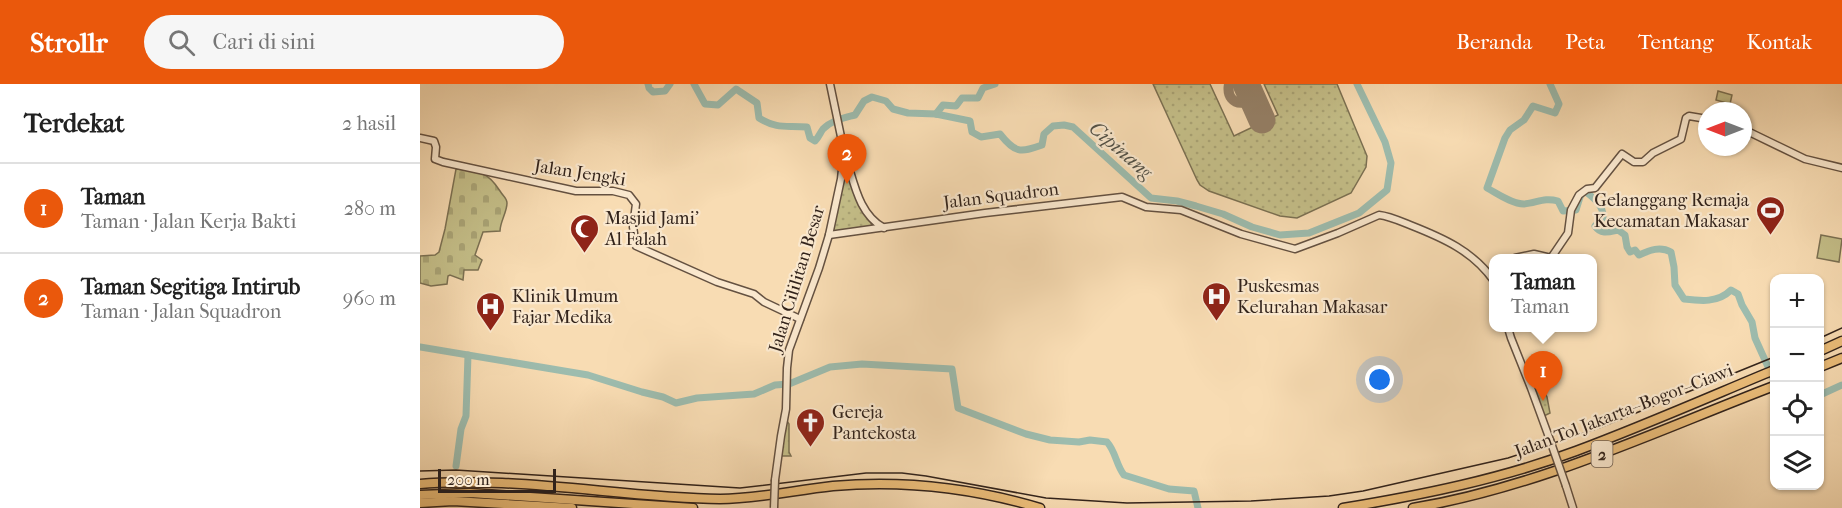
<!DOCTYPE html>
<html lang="id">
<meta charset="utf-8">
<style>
body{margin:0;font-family:"IM FELL French Canon",serif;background:#f6f6f6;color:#222}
.controls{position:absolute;right:18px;bottom:18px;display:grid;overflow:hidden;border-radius:12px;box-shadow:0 2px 4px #0004}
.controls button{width:54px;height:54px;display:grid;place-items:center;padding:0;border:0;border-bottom:2px solid #e0e0e0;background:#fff;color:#222;font:30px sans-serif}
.compass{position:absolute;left:1278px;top:18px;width:54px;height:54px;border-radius:50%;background:#fff;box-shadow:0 2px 4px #0004;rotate:270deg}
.scale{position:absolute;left:18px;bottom:15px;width:118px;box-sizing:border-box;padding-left:6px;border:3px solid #32231b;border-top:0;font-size:16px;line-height:21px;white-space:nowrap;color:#32231b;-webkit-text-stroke:4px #fae8ce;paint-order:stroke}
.you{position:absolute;left:960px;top:296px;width:21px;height:21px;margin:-15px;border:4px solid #fff;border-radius:50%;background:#1a73e8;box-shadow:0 0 0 9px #1a73e833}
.badge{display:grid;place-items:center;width:39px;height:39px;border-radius:50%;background:#ea580c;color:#fff;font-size:20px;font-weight:700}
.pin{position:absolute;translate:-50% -50px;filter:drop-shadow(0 2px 3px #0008)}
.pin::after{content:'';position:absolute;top:32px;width:21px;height:18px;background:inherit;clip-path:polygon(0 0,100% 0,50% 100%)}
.popup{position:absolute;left:1069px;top:170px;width:108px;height:78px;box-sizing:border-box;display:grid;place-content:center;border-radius:12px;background:#fff;filter:drop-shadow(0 2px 4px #0005);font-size:20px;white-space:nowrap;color:#767676}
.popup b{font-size:22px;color:#222}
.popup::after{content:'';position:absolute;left:50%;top:100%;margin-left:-12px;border:12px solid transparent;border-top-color:#fff}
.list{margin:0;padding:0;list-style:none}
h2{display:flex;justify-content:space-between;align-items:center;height:78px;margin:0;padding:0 24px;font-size:26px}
h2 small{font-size:20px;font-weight:400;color:#767676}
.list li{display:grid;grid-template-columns:39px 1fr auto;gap:18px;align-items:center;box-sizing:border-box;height:90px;padding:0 24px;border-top:2px solid #e0e0e0}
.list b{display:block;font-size:22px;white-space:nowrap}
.list p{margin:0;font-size:20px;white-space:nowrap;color:#767676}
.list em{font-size:20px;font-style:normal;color:#767676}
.icon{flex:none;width:33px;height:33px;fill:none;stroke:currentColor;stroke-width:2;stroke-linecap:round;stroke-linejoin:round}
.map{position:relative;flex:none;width:1422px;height:424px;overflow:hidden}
header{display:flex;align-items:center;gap:36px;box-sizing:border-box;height:84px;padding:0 30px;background:#ea580c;color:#fff}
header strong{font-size:28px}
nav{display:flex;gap:33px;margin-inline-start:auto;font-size:21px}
.search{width:420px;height:54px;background:#f6f6f6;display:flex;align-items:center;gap:15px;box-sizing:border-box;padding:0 21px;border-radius:33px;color:#767676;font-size:22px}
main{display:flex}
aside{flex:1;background:#fff}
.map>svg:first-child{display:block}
.green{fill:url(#green-dots);stroke:#7b7052;stroke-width:1.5}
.cemetery{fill:url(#cemetery-stones);stroke:#7b7052;stroke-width:1.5}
.pitch{fill:#c4be88;stroke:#7b7052;stroke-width:1.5}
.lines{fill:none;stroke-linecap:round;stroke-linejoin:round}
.river{stroke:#9dbcae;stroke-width:7}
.taxiway{stroke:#958067;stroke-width:10}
.runway{stroke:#958067;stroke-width:27}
.tertiary-casing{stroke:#645141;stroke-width:9}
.motorway-casing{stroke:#32231b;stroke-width:11}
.tertiary{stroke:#fae8ce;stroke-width:6}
.motorway{stroke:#ecbe7a;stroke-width:8}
.tram{stroke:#32231b;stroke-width:1.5}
.tertiary-bridge-casing{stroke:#645141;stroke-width:9;stroke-linecap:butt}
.tertiary-bridge{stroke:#fae8ce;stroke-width:6}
.labels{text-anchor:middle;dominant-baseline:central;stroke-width:4.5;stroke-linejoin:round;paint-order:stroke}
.shield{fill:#fae8ce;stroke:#6e5e51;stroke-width:1.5}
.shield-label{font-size:16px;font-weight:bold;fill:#32231b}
.street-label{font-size:18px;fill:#32231b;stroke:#fae8ce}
.poi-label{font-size:18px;fill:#32231b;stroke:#fae8ce;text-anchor:start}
.water-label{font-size:20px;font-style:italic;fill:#525147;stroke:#fae8ce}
</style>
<header>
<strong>Strollr</strong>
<div class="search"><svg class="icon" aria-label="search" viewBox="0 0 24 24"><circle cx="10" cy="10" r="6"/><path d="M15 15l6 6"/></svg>Cari di sini</div>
<nav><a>Beranda</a><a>Peta</a><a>Tentang</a><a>Kontak</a></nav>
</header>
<main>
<aside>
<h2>Terdekat<small>2 hasil</small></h2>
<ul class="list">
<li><span class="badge">1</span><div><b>Taman</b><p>Taman · Jalan Kerja Bakti</p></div><em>280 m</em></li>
<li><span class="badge">2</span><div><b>Taman Segitiga Intirub</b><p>Taman · Jalan Squadron</p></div><em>960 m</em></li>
</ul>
</aside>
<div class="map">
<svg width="1422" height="424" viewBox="0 0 1422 424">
<defs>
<pattern id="green-dots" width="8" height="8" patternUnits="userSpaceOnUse" patternTransform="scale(1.5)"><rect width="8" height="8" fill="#c4be88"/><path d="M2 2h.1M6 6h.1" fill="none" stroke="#a9a375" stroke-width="1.8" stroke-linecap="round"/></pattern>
<pattern id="cemetery-stones" width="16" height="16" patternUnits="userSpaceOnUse" patternTransform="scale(1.5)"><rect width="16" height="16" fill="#c4be88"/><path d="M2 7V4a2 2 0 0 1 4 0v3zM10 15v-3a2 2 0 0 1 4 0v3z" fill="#a9a375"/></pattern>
</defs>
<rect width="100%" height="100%" fill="#f8dcb3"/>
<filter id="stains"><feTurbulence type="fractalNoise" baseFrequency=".00333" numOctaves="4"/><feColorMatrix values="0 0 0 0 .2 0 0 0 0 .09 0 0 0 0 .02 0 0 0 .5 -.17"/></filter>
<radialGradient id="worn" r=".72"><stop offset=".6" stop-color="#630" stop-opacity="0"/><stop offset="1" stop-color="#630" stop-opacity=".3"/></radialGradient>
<g class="green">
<path d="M733 0H790L814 52 858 31 844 0H917L947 72 946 83 931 109 877 134 860 132 789 107 780 101 777 96Z"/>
<path d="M425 81H427C431 94 433 109 439 121 442 129 450 133 452 142L437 146 413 147Z"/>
<path d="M1122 303 1127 313 1130 329 1124 332 1114 306Z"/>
<path d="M365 334 369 340V368L371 372H361Z"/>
</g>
<path class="cemetery" d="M36 85C59 87 67 87 80 107 83 112 87 114 87 119 87 128 80 138 80 147L63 148 55 171 62 176 58 186H44L43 196 30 191 28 192 27 200 11 202 0 199V172L15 171 19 168 25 145Z"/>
<g class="pitch">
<path d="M1298 7 1312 11 1310 20 1296 16Z"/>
<path d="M1401 151 1422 155 1419 178 1397 174Z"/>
</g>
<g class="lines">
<g class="river">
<path d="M228 0 229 4 233 8 245 7 250 0"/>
<path d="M274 0 285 20 298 21 316 5 337 19 339 34C359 46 366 41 387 43L390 54 395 57C399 53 400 49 403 45 412 36 424 34 435 31L444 17 452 13 466 17 473 25 488 29 516 30 550 37 552 48 561 53 580 50C595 69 600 69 622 61L624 50 633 42 644 41 653 43 731 114 757 117 776 122 803 130 832 143 860 151 889 149 939 129 967 106 971 79 965 58 937 0"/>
<path d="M1130 0 1139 20 1135 29 1113 22 1104 36 1090 46 1085 54 1067 104C1078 110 1092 120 1104 120 1117 119 1124 113 1138 117L1143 127 1156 126 1161 110 1166 108C1174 114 1184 122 1183 134L1175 142C1181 151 1189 148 1198 146L1205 151 1207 163 1210 168 1215 166 1219 171C1230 166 1240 162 1251 168L1254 183 1255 201 1264 215C1281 217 1298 219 1311 206L1318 210 1322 221 1332 238 1335 254 1354 296"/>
<path d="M516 30 523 21 536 22 542 14H558L563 4 575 0"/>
<path d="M0 263 168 291 222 308 243 313 256 319 277 314 334 310 355 301 369 300 410 283 442 280 532 285 538 324 606 350 630 356 659 358 670 356 687 358C696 368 696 381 704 391L749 405 774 407 778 424"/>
<path d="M1400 311 1422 301"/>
<path d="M36 382 41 345 46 332 48 271"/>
</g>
<path class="taxiway" d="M809 0C804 26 839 24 833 0"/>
<path class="runway" d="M826 0 842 36"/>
<defs>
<g id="tertiary">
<path d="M1323 45 1385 75 1422 84"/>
<path d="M0 54 14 57 16 63 15 75 23 78 156 107H193L209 111 216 120 213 143 216 162 297 198 334 210 344 218 380 235"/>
<path d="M425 71C434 97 438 130 464 144"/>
<path d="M409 151 565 129 702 113 726 123 761 126 821 150 875 165 918 149 959 131C969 132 980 137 990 141 1023 154 1053 167 1074 197"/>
<path d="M1095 174 1114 170 1131 174 1148 149 1151 126 1159 111 1167 105 1175 104 1202 70 1214 78H1223L1233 69 1261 55 1266 34 1269 32 1287 35"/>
<path d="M1088 244 1091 254 1111 304 1130 356"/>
<path d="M355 396 361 352 366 325 367 284 369 266 399 184 409 151 421 95 424 67 410 0"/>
<path d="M1146 402 1153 424"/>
</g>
<g id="motorway">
<path d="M1400 267 1422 257"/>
<path d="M1400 283 1422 274"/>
<path d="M0 400C27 397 55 398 82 399 155 402 227 414 300 415 338 415 375 406 413 402 482 396 553 404 620 424"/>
<path d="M0 411 50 409 273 424"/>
<path d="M0 419 33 417 152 424"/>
<path d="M923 424C1002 411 1081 395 1156 367 1223 342 1289 313 1354 286"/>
<path d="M993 424C1119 403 1236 347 1354 302"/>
</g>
</defs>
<use href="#tertiary" class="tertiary-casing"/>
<use href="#motorway" class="motorway-casing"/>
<use href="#tertiary" class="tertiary"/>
<use href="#motorway" class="motorway"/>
<g class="tram">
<path d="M1400 254 1422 244"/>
<path d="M0 387 36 386 320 404 446 389H482L506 392 626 414 707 419 831 417 909 412 943 407 1088 374 1179 344 1354 273"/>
</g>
<defs>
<g id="tertiary-bridge">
<path d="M1130 356 1146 402"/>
<path d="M354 424 355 396"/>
</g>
</defs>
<use href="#tertiary-bridge" class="tertiary-bridge-casing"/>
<use href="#tertiary-bridge" class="tertiary-bridge"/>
</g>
<defs>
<symbol id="stadium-pin" viewBox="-11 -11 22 30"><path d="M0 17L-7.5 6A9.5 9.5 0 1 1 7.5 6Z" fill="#8f2418" stroke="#fae8ce"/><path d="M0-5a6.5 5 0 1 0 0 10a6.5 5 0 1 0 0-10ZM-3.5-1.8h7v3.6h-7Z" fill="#fff"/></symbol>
<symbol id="mosque-pin" viewBox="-11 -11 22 30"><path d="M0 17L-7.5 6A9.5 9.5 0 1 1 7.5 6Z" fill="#8f2418" stroke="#fae8ce"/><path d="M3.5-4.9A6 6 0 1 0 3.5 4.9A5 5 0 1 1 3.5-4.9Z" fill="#fff"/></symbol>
<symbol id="hospital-pin" viewBox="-11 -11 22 30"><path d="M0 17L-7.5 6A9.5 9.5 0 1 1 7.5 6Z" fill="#8f2418" stroke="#fae8ce"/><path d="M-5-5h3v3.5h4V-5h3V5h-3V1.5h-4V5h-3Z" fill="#fff"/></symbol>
<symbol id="church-pin" viewBox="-11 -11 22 30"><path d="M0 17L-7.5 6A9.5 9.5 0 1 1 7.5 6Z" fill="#8f2418" stroke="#fae8ce"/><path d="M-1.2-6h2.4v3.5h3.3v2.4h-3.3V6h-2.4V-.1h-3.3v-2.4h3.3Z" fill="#fff"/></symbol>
</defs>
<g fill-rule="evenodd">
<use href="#stadium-pin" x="1334" y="110" width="33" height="45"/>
<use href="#mosque-pin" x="148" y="128" width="33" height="45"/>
<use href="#hospital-pin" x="780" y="196" width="33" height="45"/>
<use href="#hospital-pin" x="54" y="206" width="33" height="45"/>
<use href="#church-pin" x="374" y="322" width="33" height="45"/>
</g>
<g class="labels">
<rect class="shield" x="1171.5" y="357" width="21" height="26" rx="4.5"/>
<g class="shield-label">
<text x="1182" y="370">2</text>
</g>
<g class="street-label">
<text transform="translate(160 89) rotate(9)">Jalan Jengki</text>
<text transform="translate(581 112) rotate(-7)">Jalan Squadron</text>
<text transform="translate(377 195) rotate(-73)">Jalan Cililitan Besar</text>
<text transform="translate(1204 327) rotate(-21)">Jalan Tol Jakarta–Bogor–Ciawi</text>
</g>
<g class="poi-label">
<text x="1329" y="116" text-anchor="end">Gelanggang Remaja<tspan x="1329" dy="21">Kecamatan Makasar</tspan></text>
<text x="185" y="134">Masjid Jami'<tspan x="185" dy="21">Al Falah</tspan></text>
<text x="817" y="202">Puskesmas<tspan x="817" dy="21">Kelurahan Makasar</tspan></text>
<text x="92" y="212">Klinik Umum<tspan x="92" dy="21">Fajar Medika</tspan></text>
<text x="412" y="328">Gereja<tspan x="412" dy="21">Pantekosta</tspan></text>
</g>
<g class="water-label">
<text transform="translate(701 66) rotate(41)">Cipinang</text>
</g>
</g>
<rect width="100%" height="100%" filter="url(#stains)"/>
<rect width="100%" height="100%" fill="url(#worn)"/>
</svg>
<div class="controls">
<button>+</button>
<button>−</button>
<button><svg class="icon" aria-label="locate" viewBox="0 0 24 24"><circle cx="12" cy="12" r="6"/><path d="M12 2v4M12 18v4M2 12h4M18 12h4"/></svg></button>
<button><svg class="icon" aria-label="layers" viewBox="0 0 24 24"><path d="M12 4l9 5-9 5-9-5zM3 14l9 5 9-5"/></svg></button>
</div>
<svg class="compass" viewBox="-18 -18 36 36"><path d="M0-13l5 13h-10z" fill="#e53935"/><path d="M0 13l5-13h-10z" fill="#767676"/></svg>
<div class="scale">200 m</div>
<div class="you"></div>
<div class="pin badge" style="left:1123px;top:317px">1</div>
<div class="popup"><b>Taman</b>Taman</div>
<div class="pin badge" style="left:427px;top:100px">2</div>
</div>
</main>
